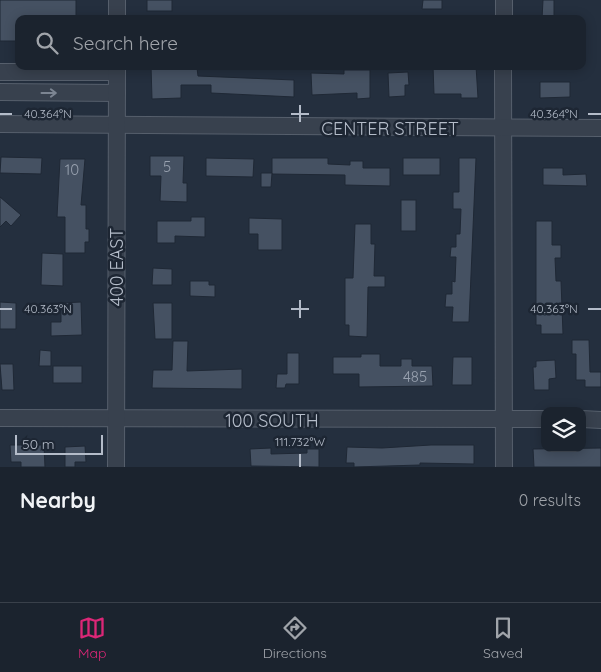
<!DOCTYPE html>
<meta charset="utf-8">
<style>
body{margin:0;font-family:Quicksand,sans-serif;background:#242b36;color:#f1f3f6}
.controls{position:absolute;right:15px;bottom:15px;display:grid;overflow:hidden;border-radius:10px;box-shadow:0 2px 12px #0003}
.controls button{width:45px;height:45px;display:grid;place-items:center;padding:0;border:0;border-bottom:1px solid #39404a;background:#1b232e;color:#f1f3f6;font:25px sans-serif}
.scale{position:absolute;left:15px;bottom:12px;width:88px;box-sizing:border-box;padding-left:5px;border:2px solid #b4bcc9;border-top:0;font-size:14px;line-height:18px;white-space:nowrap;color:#b4bcc9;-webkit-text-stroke:4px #1d2633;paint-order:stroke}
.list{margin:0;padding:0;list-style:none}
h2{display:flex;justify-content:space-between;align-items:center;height:65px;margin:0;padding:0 20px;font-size:21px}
h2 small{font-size:16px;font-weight:400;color:#a0a4aa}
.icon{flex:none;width:28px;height:28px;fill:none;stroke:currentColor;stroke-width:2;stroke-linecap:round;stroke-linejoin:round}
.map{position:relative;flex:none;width:601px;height:467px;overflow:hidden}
.search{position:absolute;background:#1b232e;box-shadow:0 2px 12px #0003;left:15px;right:15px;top:15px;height:55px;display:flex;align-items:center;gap:12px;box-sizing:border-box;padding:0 18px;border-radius:10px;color:#a0a4aa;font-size:19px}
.sheet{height:135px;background:#1b232e}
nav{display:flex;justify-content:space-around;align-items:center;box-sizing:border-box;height:70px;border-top:1px solid #39404a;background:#1b232e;font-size:14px;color:#a0a4aa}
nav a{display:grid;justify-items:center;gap:2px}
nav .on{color:#db2777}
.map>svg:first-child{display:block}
.building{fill:#455162;stroke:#1f2835}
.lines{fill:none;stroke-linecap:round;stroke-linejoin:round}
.minor-casing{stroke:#565f6c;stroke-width:18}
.minor{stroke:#38414e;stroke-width:16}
.oneway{stroke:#7c8592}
.ticks{fill:none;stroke:#b4bcc9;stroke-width:2}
.labels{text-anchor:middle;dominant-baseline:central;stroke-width:5;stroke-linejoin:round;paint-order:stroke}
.number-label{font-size:15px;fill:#98a1af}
.street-label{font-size:18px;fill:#b4bcc9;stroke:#1d2633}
.ticks-label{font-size:12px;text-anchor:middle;fill:#b4bcc9;stroke:#1d2633;stroke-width:5;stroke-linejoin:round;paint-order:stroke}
</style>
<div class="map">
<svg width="601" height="467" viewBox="0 0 601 467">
<rect width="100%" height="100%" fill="#242f3e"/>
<g class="building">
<path d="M0 0H76V19H19V41H0Z"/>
<rect x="147" y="0" width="25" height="11"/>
<path d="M423 0H442V9H422Z"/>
<path d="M543 0H554V19H542Z"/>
<path d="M151 66 197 68 198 76 294 80V97L211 93V85H181V98L152 99Z"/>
<path d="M433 66H476L478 98H461V94H434Z"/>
<path d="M344 70H370V98L357 99V93L312 95 311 73 344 74Z"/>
<path d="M408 72 409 85H405V96L389 97 388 73Z"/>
<path d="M540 82H570V97L540 98Z"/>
<path d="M150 156H184L183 183H187V202L160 201 161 176H150Z"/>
<path d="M1 157 42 158 41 174 0 173Z"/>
<path d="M206 158 254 159 253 177 206 176Z"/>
<path d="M272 158H328V164L350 165V161H363V168H390V186L345 185V175L272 174Z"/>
<rect x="403" y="158" width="37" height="17"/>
<path d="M459 158H476L469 322H452L453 307H445L446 294H452V281L455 282 456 257H450L451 247H456V234H460L461 209H453V192H459Z"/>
<path d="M60 159H85L81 205H86V229H89V242H85V253H65V217H57Z"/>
<path d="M543 168H563V175L586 174 587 186 543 185Z"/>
<path d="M261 173H272L271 187H261Z"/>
<path d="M0 197 21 215 11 226 6 221 0 227Z"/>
<rect x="401" y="200" width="15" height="31"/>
<path d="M191 217H205V237L175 236V243H157V221H191Z"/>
<path d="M249 218 282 219V250H258V234H249Z"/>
<path d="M536 221H552V245H561V258H555L556 281H561L563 334H541V325H536Z"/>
<path d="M355 224H371V244H375L374 276H385V287H368L367 337 349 336V325H345V278H353Z"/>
<path d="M42 253 63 254V286L41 285Z"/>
<path d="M153 268 172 269V285H152Z"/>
<path d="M190 281H209V285H215V297L190 296Z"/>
<path d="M0 302 16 303V329H0Z"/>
<path d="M81 302 82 335 51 336V322H61V303Z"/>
<path d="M153 303H172V339H155Z"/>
<path d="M572 340H589L590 372H601V387H585V380H576V354H572Z"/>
<path d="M173 341H188L187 371 242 369V389L152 388 153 370H172Z"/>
<path d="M40 350 51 351V366H39Z"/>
<path d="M287 353H299V384H286L285 388H276L277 374H287Z"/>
<path d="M361 354H380V366H401V359H412V366H432L433 386 359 387V374H333V357H361Z"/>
<path d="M453 357H472V385H452Z"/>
<path d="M555 360 556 378 549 379V390H534L533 367H536V361Z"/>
<path d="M0 364H13L14 390H2Z"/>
<rect x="53" y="366" width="29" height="17"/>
<path d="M10 445H44L45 467H21V462H11Z"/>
<path d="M431 445H474V464L420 463V465L354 467V463H346L347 447 382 448Z"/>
<path d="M85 446 86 462H75V467H65V447Z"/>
<path d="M271 448V454L307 453V449H319V467L251 466 250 449Z"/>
<path d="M601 448V467H534L533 449Z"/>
</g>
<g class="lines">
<defs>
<g id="minor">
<path d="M117 19V0"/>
<path d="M504 19V0"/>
<path d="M503 66 504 467"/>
<path d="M0 72H117"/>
<path d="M0 92 117 93"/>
<path d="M0 124 601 128"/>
<path d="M0 418 545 419"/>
<path d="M582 419 601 420"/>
<path d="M116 467 117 66"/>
</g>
</defs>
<use href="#minor" class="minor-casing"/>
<use href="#minor" class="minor"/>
</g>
<defs><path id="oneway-shaft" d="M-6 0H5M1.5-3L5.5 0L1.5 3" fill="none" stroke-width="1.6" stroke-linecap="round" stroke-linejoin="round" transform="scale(1.25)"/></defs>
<use class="oneway" href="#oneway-shaft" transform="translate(49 93)"/>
<path class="ticks" d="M300 105V122M0 114H12M291 114H309M588 114H601M300 300V318M0 309H12M291 309H309M588 309H601M300 454V467"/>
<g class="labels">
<g class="number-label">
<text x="167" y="166">5</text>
<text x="72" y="169">10</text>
<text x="415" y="376">485</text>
</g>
<g class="street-label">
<text x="390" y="128">CENTER STREET</text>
<text transform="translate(116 267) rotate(-90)">400 EAST</text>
<text x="272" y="420">100 SOUTH</text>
</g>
</g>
<g class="ticks-label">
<text x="48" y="118">40.364°N</text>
<text x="554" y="118">40.364°N</text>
<text x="48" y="313">40.363°N</text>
<text x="554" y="313">40.363°N</text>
<text x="300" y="446">111.732°W</text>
</g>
</svg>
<div class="controls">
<button><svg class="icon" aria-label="layers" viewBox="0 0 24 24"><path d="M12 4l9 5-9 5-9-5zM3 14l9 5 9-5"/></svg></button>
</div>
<div class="scale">50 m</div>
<div class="search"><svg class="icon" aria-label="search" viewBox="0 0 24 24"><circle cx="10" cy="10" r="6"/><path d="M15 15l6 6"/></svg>Search here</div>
</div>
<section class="sheet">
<h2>Nearby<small>0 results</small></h2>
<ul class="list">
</ul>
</section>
<nav>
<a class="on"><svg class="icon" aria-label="map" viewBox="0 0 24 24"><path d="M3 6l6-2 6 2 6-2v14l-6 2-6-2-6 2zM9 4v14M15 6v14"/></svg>Map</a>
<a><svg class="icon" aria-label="directions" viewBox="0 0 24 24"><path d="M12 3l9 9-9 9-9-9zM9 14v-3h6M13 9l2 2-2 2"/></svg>Directions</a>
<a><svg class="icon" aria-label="saved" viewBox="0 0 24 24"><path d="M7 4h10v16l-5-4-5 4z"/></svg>Saved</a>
</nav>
